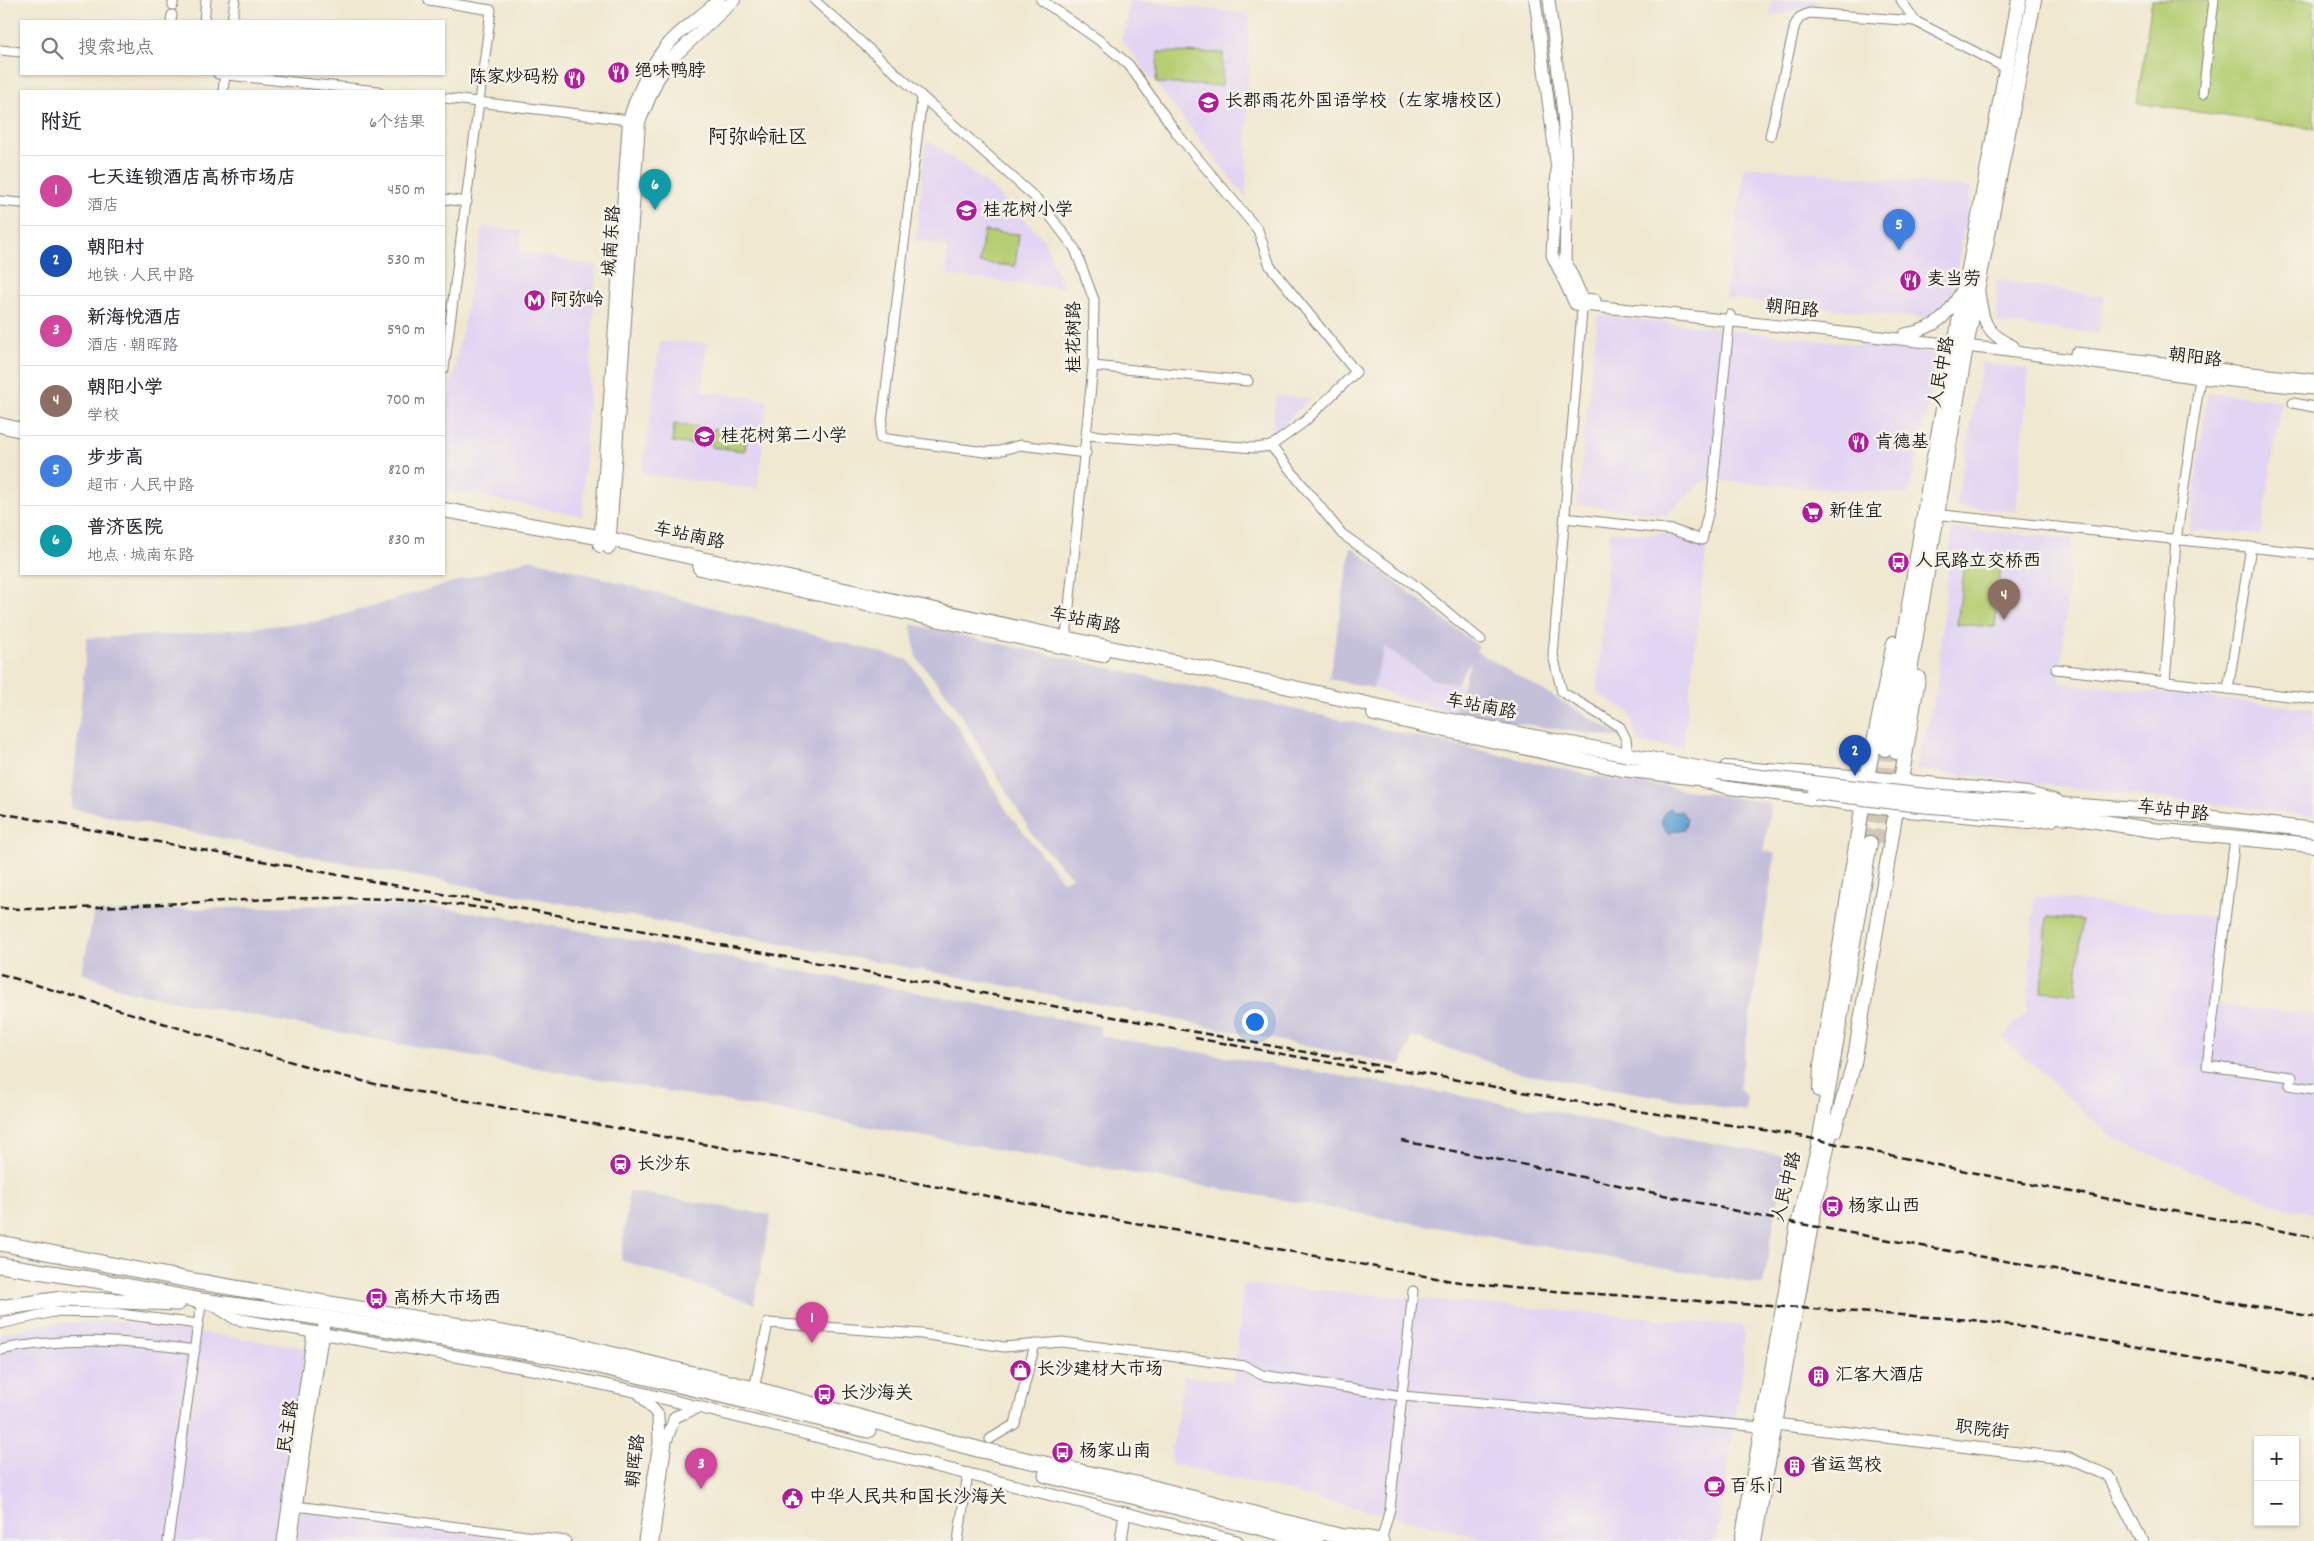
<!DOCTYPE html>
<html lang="zh">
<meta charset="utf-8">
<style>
body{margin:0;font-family:Dekko,"LXGW WenKai TC",sans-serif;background:#f7f7f7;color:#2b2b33}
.controls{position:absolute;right:15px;bottom:15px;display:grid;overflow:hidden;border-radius:0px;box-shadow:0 1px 4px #0004}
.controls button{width:45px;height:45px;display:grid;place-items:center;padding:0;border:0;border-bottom:1px solid #e1e1e2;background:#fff;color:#2b2b33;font:25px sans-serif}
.you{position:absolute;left:1254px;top:1021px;width:18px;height:18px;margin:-12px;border:4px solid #fff;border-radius:50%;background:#1a73e8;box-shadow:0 0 0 8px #1a73e833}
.badge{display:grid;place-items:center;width:32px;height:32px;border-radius:50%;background:#b5179e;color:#fff;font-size:16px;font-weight:700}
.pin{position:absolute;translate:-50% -41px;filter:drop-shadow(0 1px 2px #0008)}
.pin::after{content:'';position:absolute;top:26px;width:18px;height:15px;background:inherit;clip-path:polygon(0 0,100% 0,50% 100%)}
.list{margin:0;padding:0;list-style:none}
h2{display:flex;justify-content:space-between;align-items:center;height:65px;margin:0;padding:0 20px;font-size:21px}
h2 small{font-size:16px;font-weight:400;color:#7c7c81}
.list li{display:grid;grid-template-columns:32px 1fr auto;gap:15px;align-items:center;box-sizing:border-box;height:70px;padding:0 20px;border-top:1px solid #e1e1e2}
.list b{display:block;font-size:19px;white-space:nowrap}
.list p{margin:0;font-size:16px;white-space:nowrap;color:#7c7c81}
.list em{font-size:16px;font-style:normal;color:#7c7c81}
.icon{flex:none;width:28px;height:28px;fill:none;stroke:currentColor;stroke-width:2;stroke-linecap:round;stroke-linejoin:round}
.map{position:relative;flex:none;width:2314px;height:1541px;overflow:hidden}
.search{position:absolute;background:#fff;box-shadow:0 1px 4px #0004;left:20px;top:20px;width:425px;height:55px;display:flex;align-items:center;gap:12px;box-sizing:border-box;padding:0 18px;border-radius:0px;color:#7c7c81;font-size:19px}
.panel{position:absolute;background:#fff;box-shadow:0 1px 4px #0004;left:20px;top:90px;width:425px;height:485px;border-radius:0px}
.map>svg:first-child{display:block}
.built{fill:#e2d4f3}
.industrial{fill:#c5c0da}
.green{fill:#b5ce73;stroke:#687548}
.water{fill:#5ea2d3;stroke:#3d5f78}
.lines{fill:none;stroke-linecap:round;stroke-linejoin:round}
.primary-tunnel{stroke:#d0c9b5;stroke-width:14;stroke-dasharray:14 7;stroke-linecap:butt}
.minor-casing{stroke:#868276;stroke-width:11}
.tertiary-casing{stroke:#868276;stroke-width:13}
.secondary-casing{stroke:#868276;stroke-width:14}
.primary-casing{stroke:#868276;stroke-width:16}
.trunk-casing{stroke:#868276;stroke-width:17}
.minor{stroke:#fff;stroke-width:9}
.tertiary{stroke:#fff;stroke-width:11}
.secondary{stroke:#fff;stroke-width:12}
.primary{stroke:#fff;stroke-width:14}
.trunk{stroke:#fff;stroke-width:15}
.rail{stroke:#1c1c1c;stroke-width:2.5;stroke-dasharray:8 4;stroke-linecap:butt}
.primary-bridge-casing{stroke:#868276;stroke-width:16;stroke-linecap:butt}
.primary-bridge{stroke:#fff;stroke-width:14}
.labels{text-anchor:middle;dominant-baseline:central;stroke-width:5;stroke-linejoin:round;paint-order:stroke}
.poi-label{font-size:18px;fill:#1c1c1c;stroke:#f7f3e8;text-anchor:start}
.street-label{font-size:18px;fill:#1c1c1c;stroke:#f7f3e8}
.quarter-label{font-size:20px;fill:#1c1c1c;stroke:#f7f3e8}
</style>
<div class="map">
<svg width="2314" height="1541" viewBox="0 0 2314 1541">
<rect width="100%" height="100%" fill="#f7f3e8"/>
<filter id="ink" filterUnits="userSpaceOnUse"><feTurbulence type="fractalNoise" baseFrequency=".02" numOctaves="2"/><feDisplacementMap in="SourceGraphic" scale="10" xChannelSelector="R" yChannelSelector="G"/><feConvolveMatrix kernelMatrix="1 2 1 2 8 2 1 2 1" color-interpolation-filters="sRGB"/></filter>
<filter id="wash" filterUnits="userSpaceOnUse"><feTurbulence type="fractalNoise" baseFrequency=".0096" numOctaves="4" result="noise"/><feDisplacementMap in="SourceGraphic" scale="20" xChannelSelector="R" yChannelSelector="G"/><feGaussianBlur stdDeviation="1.12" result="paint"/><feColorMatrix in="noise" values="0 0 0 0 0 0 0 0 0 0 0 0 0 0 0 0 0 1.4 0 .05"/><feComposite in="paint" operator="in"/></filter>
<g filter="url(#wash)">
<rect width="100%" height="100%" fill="#f0e8d0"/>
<g class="built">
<path d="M1128 0 1249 14 1246 198 1121 39 1127 25Z"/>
<path d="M1771 0H1819V4L1770 17Z"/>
<path d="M926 139 986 183 1044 239 1063 288 947 275V246L916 240Z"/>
<path d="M1745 166 1972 188 1947 320 1725 298Z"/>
<path d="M483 226 521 231V252L596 266 582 516 444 489V422Z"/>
<path d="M1996 280 2105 297 2098 333 1997 323Z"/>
<path d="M1598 315 1939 354 1909 494 1704 480 1666 515 1577 504Z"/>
<path d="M660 342 707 343 702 391 768 400 757 489 642 474Z"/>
<path d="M1982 362 2029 370 2016 512 1956 506Z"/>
<path d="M2208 392 2281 401 2261 534 2189 530Z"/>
<path d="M1276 396 1311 398 1271 436Z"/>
<path d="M1952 528 2072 539 2060 683 2314 709V816L1915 769 1936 693Z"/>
<path d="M1610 532 1708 536 1683 748 1638 743 1630 712 1597 693Z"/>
<path d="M1385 647 1431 679 1461 685 1454 714 1373 688Z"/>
<path d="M2034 896 2216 917 2211 1004 2314 1015V1214L2287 1208 2115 1140 2002 1037 2027 1012Z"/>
<path d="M1244 1284 1743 1326V1368L1716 1541H1496L1170 1463 1184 1376 1233 1382Z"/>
<path d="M115 1320 305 1348 274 1541H0V1335L45 1324Z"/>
<path d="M300 1511 517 1541H296Z"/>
</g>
<g class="industrial">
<path d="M1351 547 1479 647 1476 651 1626 739 1454 714 1471 660 1456 684 1431 679 1385 647 1373 688 1329 679Z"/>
<path d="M531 559 908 660 959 728 1008 813 1063 881 1072 877 1034 837 953 702 916 657 911 624 1595 776 1771 803 1764 850 1775 854 1739 1089 1747 1096 1745 1111 1523 1074 1412 1036 1401 1065 1008 986 339 862 71 808 87 638 190 634 321 621Z"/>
<path d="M358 904 432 907 505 917 1099 1026 1102 1036 1552 1111 1634 1129 1786 1156 1763 1285 373 1039 129 992 82 973 94 912Z"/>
<path d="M629 1191 771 1215 754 1304 621 1260Z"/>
</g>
<g class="green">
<path d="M2152 0H2314V129L2137 103Z"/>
<path d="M1158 52 1223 53 1222 86 1156 83Z"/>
<path d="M984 231 1019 234 1015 266 979 263Z"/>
<path d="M674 424 707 428 704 446 672 442Z"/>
<path d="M713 429 747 433 745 451 711 447Z"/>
<path d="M1965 563 2001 566 1995 627 1957 624Z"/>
<path d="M2047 917 2082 920 2076 994 2042 991Z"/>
</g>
<path class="water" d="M1670 808 1672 811H1681L1687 819 1684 829 1672 831 1670 835C1659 827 1659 815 1670 808Z"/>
</g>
<g filter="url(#ink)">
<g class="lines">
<g class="primary-tunnel">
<path d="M1870 843 1885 749"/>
<path d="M1879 844 1896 752"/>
</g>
<defs>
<g id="minor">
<path d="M429 0 491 10 444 369"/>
<path d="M814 0 1039 201 1075 249 1094 300 1093 366 1066 637"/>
<path d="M1041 0 1103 43 1129 65 1178 135 1258 230 1270 266 1356 372 1304 422 1271 446 1255 448 1087 435"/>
<path d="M1901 0 1915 21 2006 68"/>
<path d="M173 5V0"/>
<path d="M171 21 172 15"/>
<path d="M204 21 206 0"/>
<path d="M232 21 235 0"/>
<path d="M0 50 21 52"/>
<path d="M218 74 378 91"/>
<path d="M223 91 225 74"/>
<path d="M2203 94 2214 0"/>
<path d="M444 98 629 120"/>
<path d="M922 98 880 438 985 452 999 451 1020 445 1086 453"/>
<path d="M1770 136 1795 25 1800 17 1809 13 1915 21"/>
<path d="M444 199 467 202"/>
<path d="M0 201 21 203"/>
<path d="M1583 299 1553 655 1562 692 1620 727 1626 739 1628 756"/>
<path d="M1093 366 1248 381"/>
<path d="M2293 403 2314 407"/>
<path d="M1271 446 1342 534 1412 583 1481 640"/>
<path d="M1943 515 2314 554"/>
<path d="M1565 518 1673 530 1702 540 1712 496 1730 315"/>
<path d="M2056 669 2314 699"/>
<path d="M2165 682 2176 540 2201 372"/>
<path d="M2228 689 2251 547"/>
<path d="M2235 838 2207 1066 2292 1077 2290 1085 2314 1089"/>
<path d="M0 1324 53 1312 113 1313 198 1324 202 1301"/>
<path d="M0 1350C66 1336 129 1341 195 1350"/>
<path d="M754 1389 768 1323 922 1334 1004 1347 1062 1342 1245 1366 1262 1375 1402 1396 1761 1427"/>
<path d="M990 1439 1015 1424 1035 1344"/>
<path d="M296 1506 566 1541"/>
<path d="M168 1541 198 1324"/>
<path d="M958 1541 968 1473"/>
<path d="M1381 1541 1390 1509 1413 1291"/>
</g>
<g id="tertiary">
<path d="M1535 0 1557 169 1552 255 1575 304 2001 350 2200 378 2314 389"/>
<path d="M1549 0 1563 113 1567 181 1565 260 1583 299 1595 300"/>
<path d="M1979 292C1983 321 1985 333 2013 346"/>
<path d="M1905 334C1938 328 1947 317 1963 288"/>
<path d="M2076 353 2314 380"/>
<path d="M212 1304 236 1319 532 1369 638 1392 1237 1541"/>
<path d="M638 1392 658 1415 659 1443 644 1541"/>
<path d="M1775 1424 2070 1459 2109 1476 2142 1541"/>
<path d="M283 1541 313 1333"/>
<path d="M291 1541 325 1318"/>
<path d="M653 1541 666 1441 675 1417 699 1407"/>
<path d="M1121 1541 1125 1513"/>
</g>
<g id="secondary">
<path d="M600 546 629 120C638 91 650 64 671 41 686 26 704 14 719 0"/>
<path d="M609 548 639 122 657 80 671 59 734 0"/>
<path d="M1726 767 1867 777 2028 793 2057 801"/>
<path d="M1703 781 1729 788 1897 810 2028 822 2052 820"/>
</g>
<g id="primary">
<path d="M0 425 21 430"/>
<path d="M444 510 609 539 1404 712 1718 772"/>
<path d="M700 568 1102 655"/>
<path d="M1374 714 1622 769 1715 780"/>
<path d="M1885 749 1930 479 2019 0"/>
<path d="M1896 752 1966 347 2034 0"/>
<path d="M2034 803 2154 811 2314 830"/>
<path d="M2028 814 2072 817 2152 830 2314 845"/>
<path d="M1820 1090 1821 1066 1867 777 1894 643"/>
<path d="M1834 1131 1854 1063 1918 678"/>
<path d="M1742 1541 1797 1228 1818 1149 1870 843"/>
<path d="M1754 1541 1810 1230 1832 1122"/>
</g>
<g id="trunk">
<path d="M0 1243 194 1281 573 1345 754 1389 981 1450 1145 1486 1358 1541"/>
<path d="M0 1265 95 1280 202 1301 299 1314 570 1359 868 1430"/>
<path d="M0 1308 62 1299 178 1303"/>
<path d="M1046 1475 1316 1541"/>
<path d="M1349 1536 1381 1541"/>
</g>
</defs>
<use href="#minor" class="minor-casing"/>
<use href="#tertiary" class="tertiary-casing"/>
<use href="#secondary" class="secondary-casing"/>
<use href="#primary" class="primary-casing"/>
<use href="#trunk" class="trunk-casing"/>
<use href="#minor" class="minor"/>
<use href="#tertiary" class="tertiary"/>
<use href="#secondary" class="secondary"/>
<use href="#primary" class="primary"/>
<use href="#trunk" class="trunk"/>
<g class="rail">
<path d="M0 813 1572 1101 1790 1134 2018 1182 2314 1237"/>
<path d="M0 908C46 911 94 907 140 905 258 900 377 890 494 910"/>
<path d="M0 974 322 1071 375 1084 1452 1281 1512 1288 1972 1320 2028 1327 2314 1379"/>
<path d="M1195 1038 1380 1072"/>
<path d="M1402 1141 1536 1167 1768 1218 2314 1317"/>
</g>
<defs>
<g id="primary-bridge">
<path d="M1718 772 1926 796 2034 803"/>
<path d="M1815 792 1919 805 2028 814"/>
</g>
</defs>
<use href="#primary-bridge" class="primary-bridge-casing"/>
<use href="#primary-bridge" class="primary-bridge"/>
</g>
</g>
<defs>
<symbol id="restaurant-disc" viewBox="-11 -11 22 22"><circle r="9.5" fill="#b5179e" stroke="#f7f3e8"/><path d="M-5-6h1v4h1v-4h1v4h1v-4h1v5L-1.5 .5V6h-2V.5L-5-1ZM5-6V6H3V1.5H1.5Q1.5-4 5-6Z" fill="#fff"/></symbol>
<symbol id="school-disc" viewBox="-11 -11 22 22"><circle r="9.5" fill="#b5179e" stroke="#f7f3e8"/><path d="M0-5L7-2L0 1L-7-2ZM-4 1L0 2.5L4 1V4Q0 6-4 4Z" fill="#fff"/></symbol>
<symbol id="metro-disc" viewBox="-11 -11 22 22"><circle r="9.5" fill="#b5179e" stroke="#f7f3e8"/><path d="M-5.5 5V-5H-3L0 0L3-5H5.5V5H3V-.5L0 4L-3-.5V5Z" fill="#fff"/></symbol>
<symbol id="supermarket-disc" viewBox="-11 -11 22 22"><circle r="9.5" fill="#b5179e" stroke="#f7f3e8"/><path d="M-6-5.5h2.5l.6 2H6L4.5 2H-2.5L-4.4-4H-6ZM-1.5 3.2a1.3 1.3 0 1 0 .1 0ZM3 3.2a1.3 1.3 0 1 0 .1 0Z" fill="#fff"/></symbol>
<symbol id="bus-disc" viewBox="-11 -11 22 22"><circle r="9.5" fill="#b5179e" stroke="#f7f3e8"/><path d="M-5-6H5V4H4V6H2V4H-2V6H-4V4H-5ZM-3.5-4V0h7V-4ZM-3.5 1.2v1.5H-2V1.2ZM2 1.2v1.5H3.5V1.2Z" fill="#fff"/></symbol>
<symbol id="station-disc" viewBox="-11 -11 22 22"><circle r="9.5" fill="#b5179e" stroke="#f7f3e8"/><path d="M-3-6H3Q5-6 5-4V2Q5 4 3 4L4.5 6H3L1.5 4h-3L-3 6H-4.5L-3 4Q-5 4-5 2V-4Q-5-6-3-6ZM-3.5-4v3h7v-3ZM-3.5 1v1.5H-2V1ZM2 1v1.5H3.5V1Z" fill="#fff"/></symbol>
<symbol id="shop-disc" viewBox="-11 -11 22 22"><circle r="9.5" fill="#b5179e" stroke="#f7f3e8"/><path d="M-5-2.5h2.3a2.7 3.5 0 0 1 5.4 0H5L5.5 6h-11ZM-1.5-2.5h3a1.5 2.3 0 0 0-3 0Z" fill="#fff"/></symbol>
<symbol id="building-disc" viewBox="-11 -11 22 22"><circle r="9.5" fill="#b5179e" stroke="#f7f3e8"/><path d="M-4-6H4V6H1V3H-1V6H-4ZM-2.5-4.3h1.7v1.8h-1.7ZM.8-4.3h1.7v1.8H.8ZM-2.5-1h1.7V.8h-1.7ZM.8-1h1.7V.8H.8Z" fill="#fff"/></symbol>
<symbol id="cafe-disc" viewBox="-11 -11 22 22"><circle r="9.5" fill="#b5179e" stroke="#f7f3e8"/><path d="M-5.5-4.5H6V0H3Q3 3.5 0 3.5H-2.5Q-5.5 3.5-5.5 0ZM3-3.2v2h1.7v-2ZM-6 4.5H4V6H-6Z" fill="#fff"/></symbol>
<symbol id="civic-disc" viewBox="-11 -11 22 22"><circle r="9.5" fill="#b5179e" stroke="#f7f3e8"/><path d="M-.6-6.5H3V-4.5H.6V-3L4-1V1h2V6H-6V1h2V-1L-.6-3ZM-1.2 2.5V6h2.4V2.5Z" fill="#fff"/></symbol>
</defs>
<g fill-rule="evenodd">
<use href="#restaurant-disc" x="606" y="60" width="25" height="25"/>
<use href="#restaurant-disc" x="562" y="66" width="25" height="25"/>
<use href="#school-disc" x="1196" y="90" width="25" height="25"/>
<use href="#school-disc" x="954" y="198" width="25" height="25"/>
<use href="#restaurant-disc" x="1898" y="268" width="25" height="25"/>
<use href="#metro-disc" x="522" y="288" width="25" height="25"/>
<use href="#school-disc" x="692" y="424" width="25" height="25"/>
<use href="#restaurant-disc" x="1846" y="430" width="25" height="25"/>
<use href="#supermarket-disc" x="1800" y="500" width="25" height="25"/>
<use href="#bus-disc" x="1886" y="550" width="25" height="25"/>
<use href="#station-disc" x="608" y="1152" width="25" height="25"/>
<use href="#bus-disc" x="1820" y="1194" width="25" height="25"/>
<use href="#bus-disc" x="364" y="1286" width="25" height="25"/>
<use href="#shop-disc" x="1008" y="1358" width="25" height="25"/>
<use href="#building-disc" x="1806" y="1364" width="25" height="25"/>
<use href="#bus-disc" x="812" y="1382" width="25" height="25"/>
<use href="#bus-disc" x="1050" y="1440" width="25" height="25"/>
<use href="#building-disc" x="1782" y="1454" width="25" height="25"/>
<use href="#cafe-disc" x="1702" y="1474" width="25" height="25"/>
<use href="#civic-disc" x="780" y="1486" width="25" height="25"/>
</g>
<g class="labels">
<g class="poi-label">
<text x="634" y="72">绝味鸭脖</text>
<text x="559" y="78" text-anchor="end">陈家炒码粉</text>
<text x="1225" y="102">长郡雨花外国语学校（左家塘校区）</text>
<text x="983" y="211">桂花树小学</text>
<text x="1927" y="280">麦当劳</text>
<text x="550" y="301">阿弥岭</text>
<text x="721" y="437">桂花树第二小学</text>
<text x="1875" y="443">肯德基</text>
<text x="1829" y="512">新佳宜</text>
<text x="1915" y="562">人民路立交桥西</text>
<text x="637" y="1165">长沙东</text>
<text x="1848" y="1207">杨家山西</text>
<text x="393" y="1299">高桥大市场西</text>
<text x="1037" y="1370">长沙建材大市场</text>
<text x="1835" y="1376">汇客大酒店</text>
<text x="841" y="1394">长沙海关</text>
<text x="1079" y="1452">杨家山南</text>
<text x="1810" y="1466">省运驾校</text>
<text x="1730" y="1487">百乐门</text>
<text x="809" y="1498">中华人民共和国长沙海关</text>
</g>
<g class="street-label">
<text transform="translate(613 241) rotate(-86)">城南东路</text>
<text transform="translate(1792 310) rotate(6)">朝阳路</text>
<text transform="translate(1075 337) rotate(-90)">桂花树路</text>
<text transform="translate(2195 359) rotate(7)">朝阳路</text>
<text transform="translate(1943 372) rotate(-79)">人民中路</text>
<text transform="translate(689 537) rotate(12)">车站南路</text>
<text transform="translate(1085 622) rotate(12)">车站南路</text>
<text transform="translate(1481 708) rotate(11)">车站南路</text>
<text transform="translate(2173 812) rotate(7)">车站中路</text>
<text transform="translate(1788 1187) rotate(-76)">人民中路</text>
<text transform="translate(290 1427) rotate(-81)">民主路</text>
<text transform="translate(1982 1431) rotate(7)">职院街</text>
<text transform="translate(637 1461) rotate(-84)">朝晖路</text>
</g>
<g class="quarter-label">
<text x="758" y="139">阿弥岭社区</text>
</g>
</g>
</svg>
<div class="controls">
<button>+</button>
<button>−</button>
</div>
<div class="you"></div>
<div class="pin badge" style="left:812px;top:1343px;background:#d1479c">1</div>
<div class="pin badge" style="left:1855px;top:776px;background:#1a4fb4">2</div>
<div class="pin badge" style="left:701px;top:1489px;background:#d1479c">3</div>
<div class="pin badge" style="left:2004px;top:620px;background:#8d6e63">4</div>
<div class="pin badge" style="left:1899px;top:250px;background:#3f7fe0">5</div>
<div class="pin badge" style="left:655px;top:210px;background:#0f9aa8">6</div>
<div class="search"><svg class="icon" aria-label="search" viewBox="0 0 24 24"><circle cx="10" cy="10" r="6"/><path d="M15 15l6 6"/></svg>搜索地点</div>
<section class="panel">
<h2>附近<small>6个结果</small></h2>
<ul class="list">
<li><span class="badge" style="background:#d1479c">1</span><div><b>七天连锁酒店高桥市场店</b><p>酒店</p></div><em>450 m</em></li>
<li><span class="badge" style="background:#1a4fb4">2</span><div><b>朝阳村</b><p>地铁 · 人民中路</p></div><em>530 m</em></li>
<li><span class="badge" style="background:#d1479c">3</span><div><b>新海悦酒店</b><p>酒店 · 朝晖路</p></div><em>590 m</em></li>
<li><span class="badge" style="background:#8d6e63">4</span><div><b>朝阳小学</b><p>学校</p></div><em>700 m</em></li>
<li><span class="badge" style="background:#3f7fe0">5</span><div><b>步步高</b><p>超市 · 人民中路</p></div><em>820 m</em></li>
<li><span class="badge" style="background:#0f9aa8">6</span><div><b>普济医院</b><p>地点 · 城南东路</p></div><em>830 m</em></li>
</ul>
</section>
</div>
